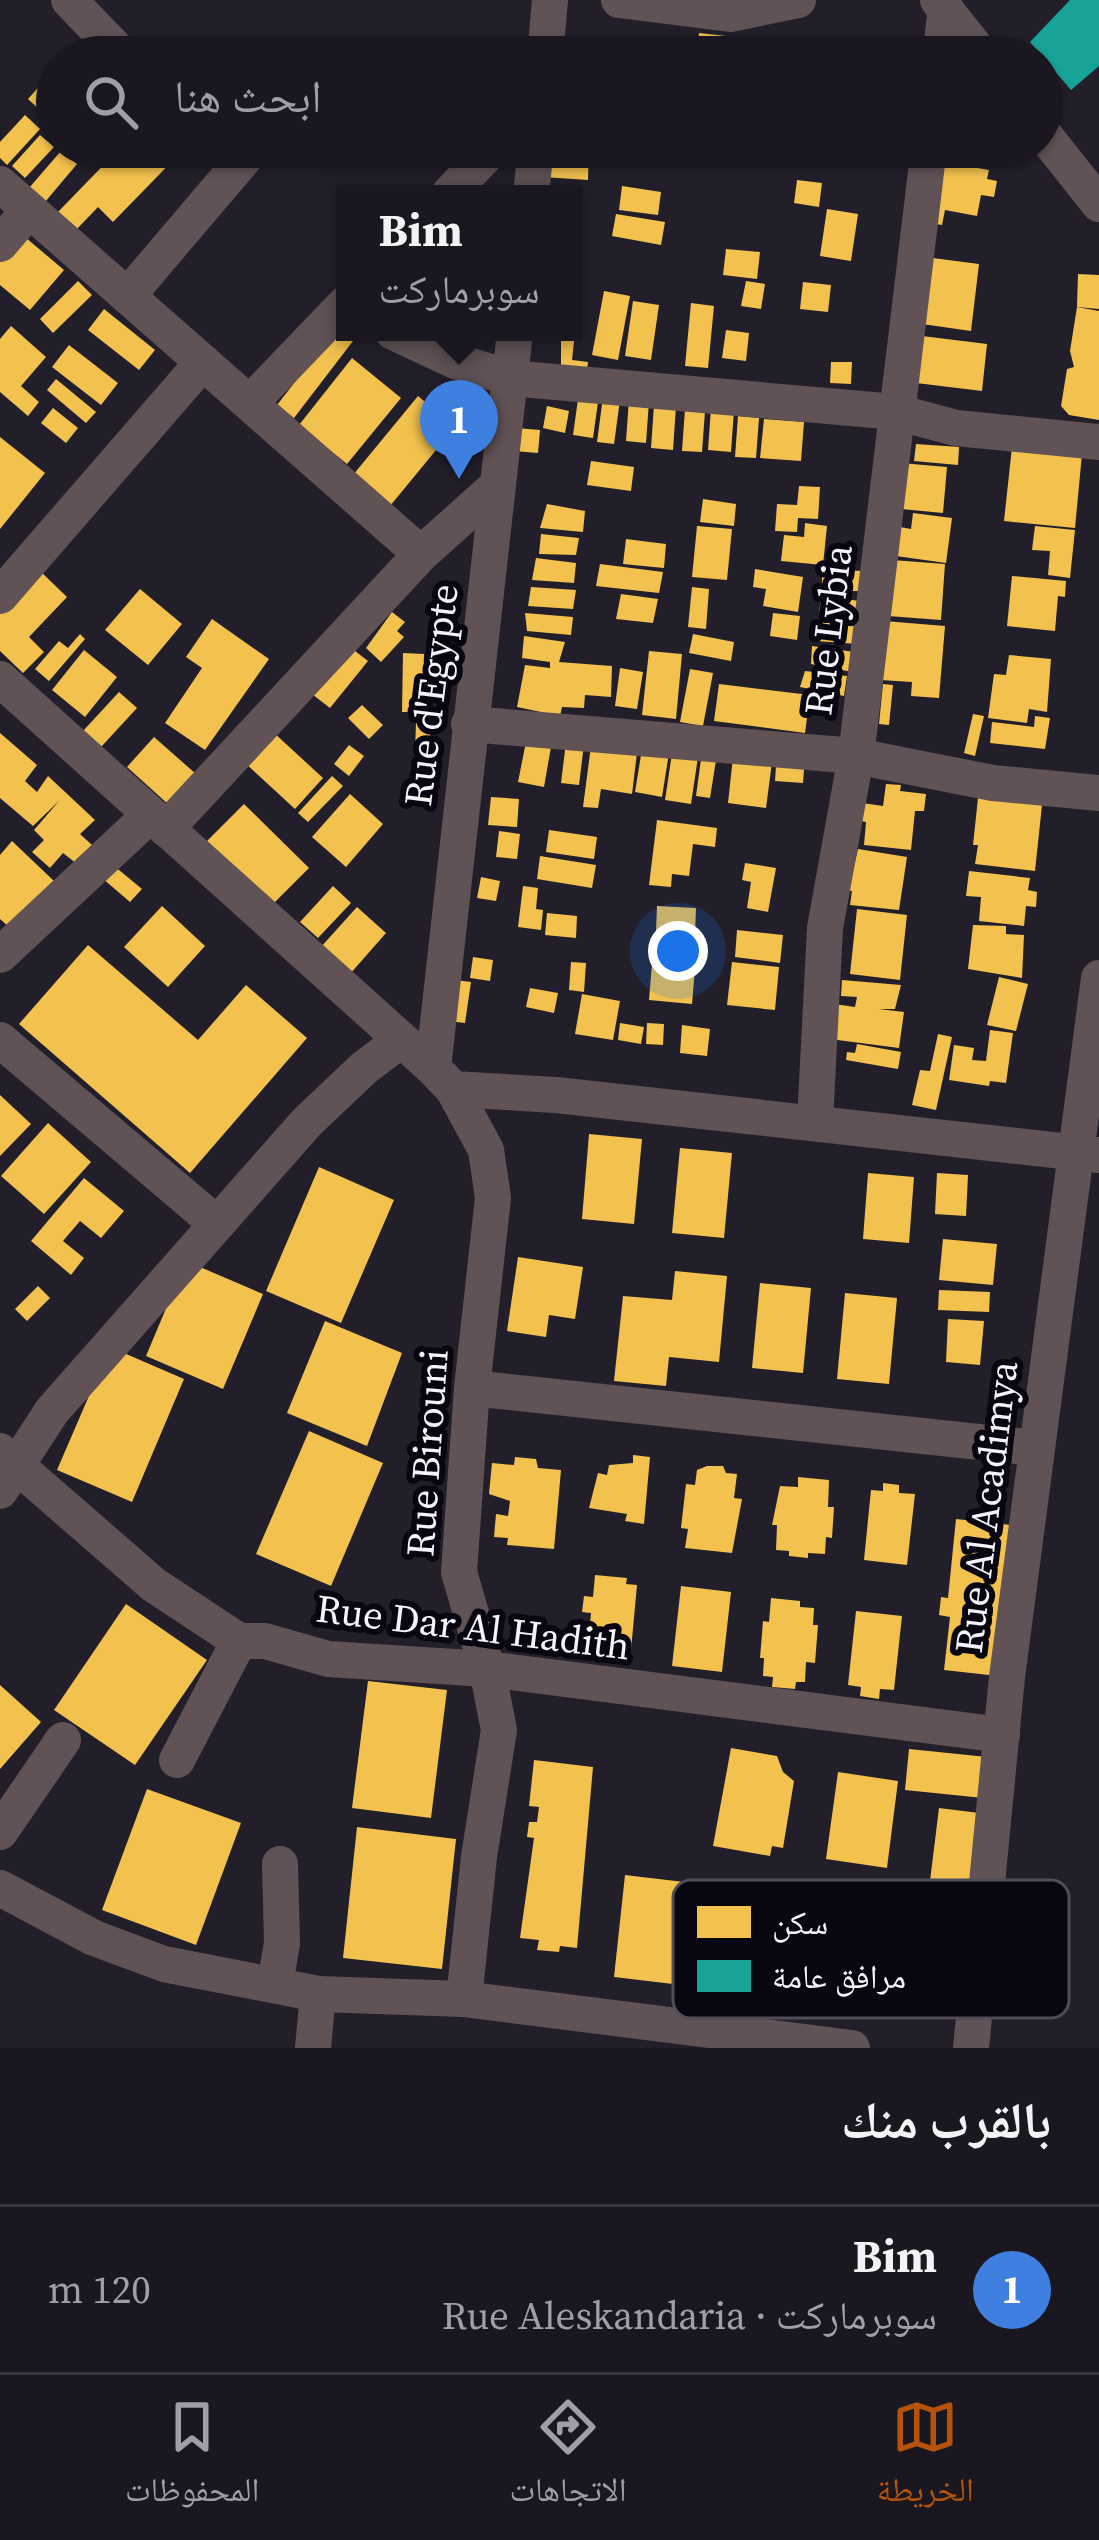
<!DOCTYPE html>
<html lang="ar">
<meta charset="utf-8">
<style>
body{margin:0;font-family:"Source Serif 4","Noto Naskh Arabic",serif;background:#27242d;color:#f1f3f6;direction:rtl}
.you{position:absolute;left:678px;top:951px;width:42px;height:42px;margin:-30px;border:9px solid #fff;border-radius:50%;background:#1a73e8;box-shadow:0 0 0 18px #1a73e833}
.badge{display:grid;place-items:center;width:78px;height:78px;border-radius:50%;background:#b45309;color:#fff;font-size:39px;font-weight:700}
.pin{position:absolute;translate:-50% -99px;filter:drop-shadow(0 3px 6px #0008)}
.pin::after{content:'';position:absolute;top:63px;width:42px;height:36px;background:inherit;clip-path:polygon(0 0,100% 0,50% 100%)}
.popup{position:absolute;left:336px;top:185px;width:246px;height:156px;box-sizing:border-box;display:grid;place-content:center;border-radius:0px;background:#1a1720;filter:drop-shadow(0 3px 9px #0005);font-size:39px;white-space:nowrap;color:#9f9fa5}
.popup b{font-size:45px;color:#f1f3f6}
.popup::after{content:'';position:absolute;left:50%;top:100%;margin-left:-24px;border:24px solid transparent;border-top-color:#1a1720}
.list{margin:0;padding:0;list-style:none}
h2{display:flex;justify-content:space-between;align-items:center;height:156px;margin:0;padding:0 48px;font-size:51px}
h2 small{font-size:39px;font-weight:400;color:#9f9fa5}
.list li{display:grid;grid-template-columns:78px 1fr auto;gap:36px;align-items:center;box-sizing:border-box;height:168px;padding:0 48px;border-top:3px solid #38363e}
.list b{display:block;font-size:45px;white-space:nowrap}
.list p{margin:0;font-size:39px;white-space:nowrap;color:#9f9fa5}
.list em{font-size:39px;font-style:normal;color:#9f9fa5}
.icon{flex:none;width:66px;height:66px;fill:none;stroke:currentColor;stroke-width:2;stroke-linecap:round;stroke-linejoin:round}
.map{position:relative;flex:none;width:1099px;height:2048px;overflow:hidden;direction:ltr}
.search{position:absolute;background:#1a1720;box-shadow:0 3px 9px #0004;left:36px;right:36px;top:36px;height:132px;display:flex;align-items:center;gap:30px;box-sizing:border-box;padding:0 42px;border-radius:66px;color:#9f9fa5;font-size:45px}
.sheet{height:324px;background:#1a1720}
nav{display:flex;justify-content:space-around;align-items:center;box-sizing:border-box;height:168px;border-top:3px solid #38363e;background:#1a1720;font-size:33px;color:#9f9fa5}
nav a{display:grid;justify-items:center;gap:6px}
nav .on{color:#b45309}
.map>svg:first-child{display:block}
.homes{fill:#f2c14e}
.public{fill:#17a398}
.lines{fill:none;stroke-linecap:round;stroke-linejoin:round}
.minor{stroke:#605255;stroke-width:36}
.labels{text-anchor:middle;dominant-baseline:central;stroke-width:12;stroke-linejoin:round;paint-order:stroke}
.street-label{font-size:39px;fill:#f4f3fd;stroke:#080610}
.key{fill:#080610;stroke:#4f4d57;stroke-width:3}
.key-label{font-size:33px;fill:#f4f3fd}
</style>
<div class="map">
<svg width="1099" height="2048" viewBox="0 0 1099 2048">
<rect width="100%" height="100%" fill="#221f2b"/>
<g class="homes">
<path d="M699 33 771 41 769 57H697Z"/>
<path d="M553 36 624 43 623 57H550Z"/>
<path d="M53 71 57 74V97L43 113 28 99Z"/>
<path d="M25 115 40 129 7 165 0 158V142Z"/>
<path d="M40 135 54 147 25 178 12 166Z"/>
<path d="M121 147H186L113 222 98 207 75 231 57 213Z"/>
<path d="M544 147H589L588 180 543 177Z"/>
<path d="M707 147H732L729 166 705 163Z"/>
<path d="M61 151 77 164 45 202 29 188Z"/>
<path d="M938 151 974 158 972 167 989 170 987 179 997 181 994 197 981 195 977 216 945 210 942 225 925 222Z"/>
<path d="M797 180 822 183 819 207 794 203Z"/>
<path d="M622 186 661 192 658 215 619 210Z"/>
<path d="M827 209 858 214 851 261 820 256Z"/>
<path d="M616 214 665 222 661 245 612 236Z"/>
<path d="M19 232 64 270 30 310 0 285V254Z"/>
<path d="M726 249 760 252 757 279 723 275Z"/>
<path d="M925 257 979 264 971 331 915 323Z"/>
<path d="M1078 274 1099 275V309L1077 307Z"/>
<path d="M78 281 92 295 53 333 40 319Z"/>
<path d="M746 281 765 284 761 309 741 306Z"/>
<path d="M803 282 831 285 828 312 800 309Z"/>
<path d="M604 291 630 296 618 360 592 355Z"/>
<path d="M633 301 659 305 651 360 625 356Z"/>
<path d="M691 303 714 306 708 368 685 366Z"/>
<path d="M1077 307 1099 311V420L1069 415 1061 406 1067 369 1074 367 1070 351Z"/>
<path d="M104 309 155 350 139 370 88 330Z"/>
<path d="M11 326 46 357 21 386 39 402 28 416 0 392V339Z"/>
<path d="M337 328 353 341 294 418 277 405Z"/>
<path d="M726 330 749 333 746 361 722 358Z"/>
<path d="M561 332H575L572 360 588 362 586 378 561 375Z"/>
<path d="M914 335 987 344 982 391 908 382Z"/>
<path d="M69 345 118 383 101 405 52 367Z"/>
<path d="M352 358 401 398 347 464 299 425Z"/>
<path d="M831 362H852L851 384 830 383Z"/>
<path d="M56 379 96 412 86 423 47 390Z"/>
<path d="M579 392 599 395 593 438 573 435Z"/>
<path d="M418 396 455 427 390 506 353 475Z"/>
<path d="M603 397 620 400 614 444 597 442Z"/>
<path d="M629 399 649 401 646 443 626 441Z"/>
<path d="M654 405 676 406 673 450 651 448Z"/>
<path d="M547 406 569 411 565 433 543 428Z"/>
<path d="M53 408 78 428 66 443 41 423Z"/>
<path d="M711 408 734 410 731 452 708 450Z"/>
<path d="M685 409 705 411 702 452 682 451Z"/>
<path d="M738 416 759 418 756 458 735 457Z"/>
<path d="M764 419 804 422 801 461 760 458Z"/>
<path d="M516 428 540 430 538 453 514 451Z"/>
<path d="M0 437 45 473 0 529Z"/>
<path d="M916 444 959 447 958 465 914 461Z"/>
<path d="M1012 447 1082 454 1075 528 1004 521Z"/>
<path d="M591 461 634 467 631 491 587 485Z"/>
<path d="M901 463 947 467 943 513 891 508Z"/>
<path d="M799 486 820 487 818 519 798 518 797 532 775 531 777 504 797 505Z"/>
<path d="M703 499 736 504 734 526 700 522Z"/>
<path d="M547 504 585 511 583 532 540 528Z"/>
<path d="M913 513 952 518 946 563 896 556 900 527 911 529Z"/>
<path d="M805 523 827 526 823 565 781 561 784 535 804 537Z"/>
<path d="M697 526 732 529 727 580 692 577Z"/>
<path d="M1035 526 1075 530 1070 578 1048 575 1050 551 1032 550Z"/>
<path d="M541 534 579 538 576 555 539 554Z"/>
<path d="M626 539 666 544 664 568 623 564Z"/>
<path d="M536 558 576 563 574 583 532 580Z"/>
<path d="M892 560 945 564 941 620 888 616Z"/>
<path d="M600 564 663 572 659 593 596 586Z"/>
<path d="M38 569 67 597 29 637 44 652 23 673 0 651V609Z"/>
<path d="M755 569 803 577 798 612 763 606 766 589 753 587Z"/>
<path d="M822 569 862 571 861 591H822Z"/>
<path d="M1012 576 1066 581 1065 597 1058 596 1055 631 1007 626Z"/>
<path d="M531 587 576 590 573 609 528 606Z"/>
<path d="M692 587 709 589 706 629 688 627Z"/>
<path d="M140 589 182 624 148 665 105 630Z"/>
<path d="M621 594 658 599 653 623 616 619Z"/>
<path d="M821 596 860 601 858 618 819 613Z"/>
<path d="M392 612 405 622 397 631 404 637 381 662 366 648Z"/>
<path d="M525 613 573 617 571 635 527 631Z"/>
<path d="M773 613 800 616 797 640 770 636Z"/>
<path d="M212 619 269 659 205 750 165 723 202 668 186 657Z"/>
<path d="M884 621 945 626 939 698 911 696 912 682 880 680Z"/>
<path d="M818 622 858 625 857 644 817 641Z"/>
<path d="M80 634 85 639 49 681 35 669 59 641 68 648Z"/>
<path d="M693 634 734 642 731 661 689 653Z"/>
<path d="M524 636 565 642 559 662 612 666 611 697 585 695 584 708 562 707 560 716 517 707 525 665 550 668V662L522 658Z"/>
<path d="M346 644 368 661 330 708 308 691Z"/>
<path d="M812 646 854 652 852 672 811 664Z"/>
<path d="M84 650 117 677 85 717 52 690Z"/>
<path d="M649 651 682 654 676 719 642 715Z"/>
<path d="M403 653 424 654 423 712H402Z"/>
<path d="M1009 655 1051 659 1047 712 1029 709 1027 723 988 718 994 674 1006 675Z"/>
<path d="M620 668 643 672 637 709 615 706Z"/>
<path d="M690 669 713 673 703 726 680 722Z"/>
<path d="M805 671 847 676 844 696 800 687Z"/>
<path d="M719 684 810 695 805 733 714 721Z"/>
<path d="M883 684 893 685 889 725 879 724Z"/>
<path d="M119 692 137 708 101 747 83 731Z"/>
<path d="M362 705 383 725 369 739 348 718Z"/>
<path d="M973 714 984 716 975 756 964 753Z"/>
<path d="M1035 716 1050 718 1045 749 990 743 992 722 1034 727Z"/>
<path d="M416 723H430V753L415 752Z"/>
<path d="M273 732 323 778 295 809 245 763Z"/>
<path d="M0 733 37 765 25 781 37 792 48 776 95 820 80 834 92 845 77 864 63 853 50 868 32 852 44 840 34 830 59 801 33 826 0 798Z"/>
<path d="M154 737 196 774 169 805 127 767Z"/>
<path d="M526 742 551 747 544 787 518 782Z"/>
<path d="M566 742 584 744 579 785 561 783Z"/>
<path d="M349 745 364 756 349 776 334 764Z"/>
<path d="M591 746 637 753 632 794 601 789 598 808 583 807Z"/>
<path d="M642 749 669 753 662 797 635 792Z"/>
<path d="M702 752 717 754 710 798 696 796Z"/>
<path d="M672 753 698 757 691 804 665 800Z"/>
<path d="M733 757 772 762 766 808 728 803Z"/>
<path d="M776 766 804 769 803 783 775 781Z"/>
<path d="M332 776 343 786 308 822 298 813Z"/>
<path d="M886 784 901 785 900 791 926 794 924 811H915L911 850 864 845 866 822 860 821 862 803 883 806Z"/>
<path d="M350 794 383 824 346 867 312 837Z"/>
<path d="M491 797 519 799 517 827 488 825Z"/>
<path d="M978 798 1042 805 1035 871 975 864 978 845H973Z"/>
<path d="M244 804 309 868 273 904 207 841Z"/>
<path d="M657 820 717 828 715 847 693 844 689 876 672 874 671 887 649 885Z"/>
<path d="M549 830 597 837 594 859 546 852Z"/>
<path d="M499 831 520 834 517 859 496 857Z"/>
<path d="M12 841 54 881 9 927 0 919V855Z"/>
<path d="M858 849 907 857 899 910 850 905 852 891 845 890 851 880Z"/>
<path d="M540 856 596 865 592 888 537 879Z"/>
<path d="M745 863 776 868 768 912 747 908 751 882 742 880Z"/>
<path d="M113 865 142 889 130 902 102 878Z"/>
<path d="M969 871 1030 878 1028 890 1037 892 1036 907 1026 906 1024 926 979 921 981 897 966 896Z"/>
<path d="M481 877 500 881 496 901 477 898Z"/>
<path d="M333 886 351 903 318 938 300 922Z"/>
<path d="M523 886 538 888 536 909 543 910 541 930 518 927Z"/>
<path d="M162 906 205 946 168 987 124 947Z"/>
<path d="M657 906 696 908 694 959 655 957Z"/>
<path d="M357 907 386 933 350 974 320 948Z"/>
<path d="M857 909 907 915 900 980 850 974Z"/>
<path d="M547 913 577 916 576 938 545 935Z"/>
<path d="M973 925 1006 926V934L1024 935 1022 978 968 969Z"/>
<path d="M737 930 783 935 780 963 735 957Z"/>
<path d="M88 945 198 1040 246 985 307 1038 190 1173 19 1024Z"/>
<path d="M473 957 493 960 490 981 470 978Z"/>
<path d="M571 962 586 963 584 992 569 990Z"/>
<path d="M732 962 779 967 775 1010 727 1005Z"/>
<path d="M652 964 695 968 692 1004 649 1000Z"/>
<path d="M999 977 1028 984 1016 1031 987 1025Z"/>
<path d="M446 979 471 982 465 1023 440 1020Z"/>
<path d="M842 980 901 985 895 1009H879L904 1012 899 1048 830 1039 834 1004 855 1007 857 997 841 996Z"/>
<path d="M530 988 558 993 554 1013 526 1007Z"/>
<path d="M582 994 620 1001 613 1040 575 1034Z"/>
<path d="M620 1023 644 1027 641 1044 618 1040Z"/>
<path d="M647 1023 664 1024 663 1045 646 1044Z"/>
<path d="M682 1025 710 1029 707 1056 680 1053Z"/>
<path d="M990 1030 1013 1033 1006 1083 990 1081 989 1086 949 1080 954 1045 974 1048 972 1060 986 1061Z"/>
<path d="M938 1034 952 1037 936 1110 912 1105 920 1070 930 1071Z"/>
<path d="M857 1044 901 1052 898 1069 846 1060 847 1052 855 1053Z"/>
<path d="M0 1095 31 1124 0 1156Z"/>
<path d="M48 1123 91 1162 44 1214 1 1176Z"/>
<path d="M589 1134 642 1139 634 1224 582 1219Z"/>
<path d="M680 1148 732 1153 724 1238 672 1233Z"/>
<path d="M319 1167 394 1200 341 1323 266 1291Z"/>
<path d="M868 1173 914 1177 909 1243 863 1239Z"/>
<path d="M937 1173 968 1175 966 1216 935 1214Z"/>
<path d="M84 1178 124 1211 101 1238 80 1221 63 1241 84 1258 71 1275 31 1241Z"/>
<path d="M943 1239 997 1244 993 1285 939 1280Z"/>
<path d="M518 1257 583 1267 575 1319 549 1315 546 1337 507 1331Z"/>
<path d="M186 1261 263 1294 223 1389 146 1356Z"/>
<path d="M675 1271 727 1276 719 1362 669 1357 666 1386 614 1381 623 1296 672 1300Z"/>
<path d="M760 1283 811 1288 803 1373 752 1368Z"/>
<path d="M38 1286 50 1298 27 1321 15 1309Z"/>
<path d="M939 1290 990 1292 989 1312 938 1310Z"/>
<path d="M845 1293 897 1298 889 1384 837 1379Z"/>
<path d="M948 1319 984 1321 980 1365 946 1362Z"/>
<path d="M325 1321 402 1353 367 1446 287 1413Z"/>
<path d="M110 1347 184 1379 132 1502 57 1470Z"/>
<path d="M309 1431 383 1463 331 1586 256 1554Z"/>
<path d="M633 1455 650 1457 644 1524 625 1521 627 1514 589 1508 598 1473 607 1475 609 1465 633 1463Z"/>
<path d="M515 1457 536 1459 538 1468 561 1470 554 1549 507 1545 508 1538 494 1537 496 1514 508 1516 510 1501 489 1494 492 1463 514 1465Z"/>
<path d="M707 1466H723L726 1473 737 1474 734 1498 742 1499 732 1553 685 1548 688 1529 681 1528 686 1484 695 1485 697 1470Z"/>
<path d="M798 1477 829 1480 828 1507H834L832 1538 826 1537 825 1554 808 1553V1558L789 1556V1551L776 1550 777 1525H772L780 1486 798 1487Z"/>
<path d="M883 1483 899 1485V1493L915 1494 907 1565 864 1560 871 1490 883 1491Z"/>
<path d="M956 1519 1021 1526 1007 1677 944 1670 950 1617 939 1615 941 1597 948 1598Z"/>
<path d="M595 1575 627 1578 626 1584 637 1585 630 1661 587 1656 591 1613 582 1612 584 1596 593 1597Z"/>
<path d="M681 1586 731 1592 722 1672 672 1666Z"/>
<path d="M771 1598 800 1601V1607L814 1608 813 1625H818L815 1663 806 1662 805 1682H796L795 1689 772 1687 773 1677 763 1676 764 1658H760L763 1621 769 1622Z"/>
<path d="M126 1604 207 1660 135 1765 54 1710Z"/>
<path d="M856 1611 902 1616 894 1690 880 1689 879 1699 860 1696 861 1687 848 1685Z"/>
<path d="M368 1681 447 1690 431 1818 352 1808Z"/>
<path d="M0 1685 41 1722 0 1769Z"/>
<path d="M731 1748 777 1756 783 1772 794 1781 783 1848 772 1846 770 1856 713 1846Z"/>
<path d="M909 1749 987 1757 983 1798 905 1790Z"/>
<path d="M534 1760 593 1767 577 1948 560 1946 559 1952 537 1950 539 1940 520 1938 534 1838 527 1837 529 1822H537L539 1807 529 1806Z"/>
<path d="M838 1772 898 1781 887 1868 826 1859Z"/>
<path d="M147 1789 241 1823 196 1945 102 1910Z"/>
<path d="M939 1808 987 1814 977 1903 928 1897Z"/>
<path d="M357 1827 456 1839 442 1969 343 1958Z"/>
<path d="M625 1875 684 1882 673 1984 614 1977Z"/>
<path d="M721 1892 780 1898 770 1996 711 1990Z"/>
<path d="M816 1898 889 1907 878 2007 805 1999Z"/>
<path d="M929 1902 977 1907 969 1983 921 1978Z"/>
</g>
<path class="public" d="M1070 0H1099V66L1071 90 1030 42Z"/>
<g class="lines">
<g class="minor">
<path d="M69 0 124 57"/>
<path d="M619 0 730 14 798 0"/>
<path d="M938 0 983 57"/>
<path d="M545 57 550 0"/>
<path d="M940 57 946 9"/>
<path d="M1042 132 1099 204"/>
<path d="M0 184 421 554"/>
<path d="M449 194 494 147"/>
<path d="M531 194 536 147"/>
<path d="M0 244 29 210"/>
<path d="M129 294 254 147"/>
<path d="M393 332 455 361 510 378 896 412 956 428 1099 442"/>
<path d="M251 402 345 304"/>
<path d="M0 596 203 362"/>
<path d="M0 679 433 1068 453 1089 486 1150 493 1198 472 1388 459 1572 487 1669 499 1730 479 1857 464 1999"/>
<path d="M469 724 856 756 993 783 1099 793"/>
<path d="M166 829 421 554 498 485"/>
<path d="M0 955 149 816"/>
<path d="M0 1040 217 1224"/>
<path d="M433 1068 515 332"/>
<path d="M453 1089 556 1095 1099 1155"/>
<path d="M815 1122 825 928 856 756 929 147"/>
<path d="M472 1388 1036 1448"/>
<path d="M0 1451 154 1585 239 1641H265L328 1659 487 1669 1002 1735"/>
<path d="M0 1491 52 1411 307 1122 364 1068 401 1040"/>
<path d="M177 1760 239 1641"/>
<path d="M0 1832 63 1740"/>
<path d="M0 1888 94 1938 164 1964 318 1994 464 1999 852 2048"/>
<path d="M275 1985 282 1943 280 1864"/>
<path d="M313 2048 318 1994"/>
<path d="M971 2048 1007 1677 1099 978"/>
</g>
</g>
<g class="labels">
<g class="street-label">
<text transform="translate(828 630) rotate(-83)">Rue Lybia</text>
<text transform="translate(431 695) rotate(-83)">Rue d'Egypte</text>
<text transform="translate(427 1453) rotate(-86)">Rue Birouni</text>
<text transform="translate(986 1507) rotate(-83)">Rue Al Acadimya</text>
<text transform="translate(473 1627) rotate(7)">Rue Dar Al Hadith</text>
</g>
</g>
<rect x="673" y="1880" width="396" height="138" rx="18" class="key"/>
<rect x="697" y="1906" width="54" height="32" fill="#f2c14e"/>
<rect x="697" y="1960" width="54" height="32" fill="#17a398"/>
<g class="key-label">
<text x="772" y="1934">سكن</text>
<text x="772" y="1988">مرافق عامة</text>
</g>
</svg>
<div class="you"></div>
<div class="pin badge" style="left:459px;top:479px;background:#3f7fe0">1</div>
<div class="popup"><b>Bim</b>سوبرماركت</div>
<div class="search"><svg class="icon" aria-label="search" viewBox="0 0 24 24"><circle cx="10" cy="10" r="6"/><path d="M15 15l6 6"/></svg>ابحث هنا</div>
</div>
<section class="sheet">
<h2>بالقرب منك<small></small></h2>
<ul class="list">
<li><span class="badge" style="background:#3f7fe0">1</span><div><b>Bim</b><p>سوبرماركت · Rue Aleskandaria</p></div><em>120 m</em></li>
</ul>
</section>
<nav>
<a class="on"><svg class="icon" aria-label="map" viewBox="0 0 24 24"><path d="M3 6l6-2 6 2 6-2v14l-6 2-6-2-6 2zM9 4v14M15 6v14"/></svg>الخريطة</a>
<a><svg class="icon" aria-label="directions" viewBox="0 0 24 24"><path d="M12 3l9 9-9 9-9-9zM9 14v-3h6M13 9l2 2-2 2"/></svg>الاتجاهات</a>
<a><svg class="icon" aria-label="saved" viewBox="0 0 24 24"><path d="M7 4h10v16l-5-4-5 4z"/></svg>المحفوظات</a>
</nav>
